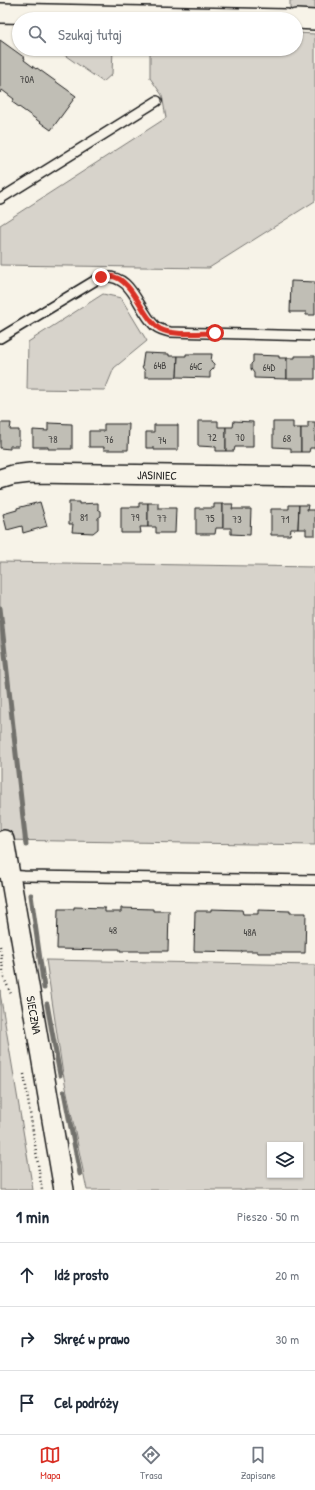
<!DOCTYPE html>
<html lang="pl">
<meta charset="utf-8">
<style>
body{margin:0;font-family:"Patrick Hand",sans-serif;background:#f2f2f3;color:#1f2937}
.controls{position:absolute;right:12px;bottom:12px;display:grid;overflow:hidden;border-radius:0px;box-shadow:0 1px 3px #0004}
.controls button{width:36px;height:36px;display:grid;place-items:center;padding:0;border:0;border-bottom:1px solid #e0e1e3;background:#fff;color:#1f2937;font:20px sans-serif}
.stop{position:absolute;width:12px;height:12px;margin:-9px;border:3px solid #d93025;border-radius:50%;background:#fff}
.stop.end{background:#d93025;border-color:#fff;box-shadow:0 1px 4px #0008}
.list{margin:0;padding:0;list-style:none}
h2{display:flex;justify-content:space-between;align-items:center;height:52px;margin:0;padding:0 16px;font-size:17px}
h2 small{font-size:13px;font-weight:400;color:#747a83}
.list li{display:grid;grid-template-columns:26px 1fr auto;gap:12px;align-items:center;box-sizing:border-box;height:64px;padding:0 16px;border-top:1px solid #e0e1e3}
.list b{display:block;font-size:15px;white-space:nowrap}
.list em{font-size:13px;font-style:normal;color:#747a83}
.icon{flex:none;width:22px;height:22px;fill:none;stroke:currentColor;stroke-width:2;stroke-linecap:round;stroke-linejoin:round}
.map{position:relative;flex:none;width:315px;height:1190px;overflow:hidden}
.search{position:absolute;background:#fff;box-shadow:0 1px 3px #0004;left:12px;right:12px;top:12px;height:44px;display:flex;align-items:center;gap:10px;box-sizing:border-box;padding:0 14px;border-radius:22px;color:#747a83;font-size:15px}
.sheet{height:244px;background:#fff}
nav{display:flex;justify-content:space-around;align-items:center;box-sizing:border-box;height:56px;border-top:1px solid #e0e1e3;background:#fff;font-size:11px;color:#747a83}
nav a{display:grid;justify-items:center;gap:2px}
nav .on{color:#d93025}
.map>svg:first-child{display:block}
.green{fill:#d7d3cb;stroke:#7a7874;fill-rule:evenodd}
.lines{fill:none;stroke-linecap:round;stroke-linejoin:round}
.stream{stroke:#72716c;stroke-width:5}
.building{fill:#c0beb5;stroke:#1c1c1c}
.lane-casing{stroke:#1c1c1c;stroke-width:12}
.street-casing{stroke:#1c1c1c;stroke-width:22}
.path{stroke:#1c1c1c;stroke-width:2.5;stroke-dasharray:1 3;stroke-linecap:butt}
.lane{stroke:#f7f3e8;stroke-width:9}
.street{stroke:#f7f3e8;stroke-width:19}
.route{stroke:#d93025;stroke-width:5}
.labels{text-anchor:middle;dominant-baseline:central;stroke-width:3;stroke-linejoin:round;paint-order:stroke}
.number-label{font-size:10px;fill:#454442}
.street-label{font-size:12px;fill:#1c1c1c;stroke:#f7f3e8}
</style>
<div class="map">
<svg width="315" height="1190" viewBox="0 0 315 1190">
<rect width="100%" height="100%" fill="#f7f3e8"/>
<filter id="ink" filterUnits="userSpaceOnUse"><feTurbulence type="fractalNoise" baseFrequency=".025" numOctaves="2"/><feDisplacementMap in="SourceGraphic" scale="8" xChannelSelector="R" yChannelSelector="G"/><feConvolveMatrix kernelMatrix="1 2 1 2 8 2 1 2 1" color-interpolation-filters="sRGB"/></filter>
<g filter="url(#ink)">
<g class="green">
<path d="M290 0H315V11L290 10Z"/>
<path d="M296 33 315 34V201L209 268 0 265V225L166 118 162 95 150 78V49H296Z"/>
<path d="M56 49H113L112 74 103 82Z"/>
<path d="M103 294 121 298 147 341 114 368 105 390 27 389 28 342Z"/>
<path d="M0 562 315 567V845L0 840Z"/>
<path d="M46 960 315 965V1190H87L62 1068ZM270 1145H300V1175H270Z"/>
<path d="M0 989V993L33 1190H0Z"/>
</g>
<g class="lines">
<g class="stream">
<path d="M0 608 26 845"/>
<path d="M31 895 44 988"/>
<path d="M47 1004 60 1075"/>
<path d="M64 1092 80 1174"/>
</g>
</g>
<g class="building">
<path d="M0 40 25 58 24 60 36 69 37 68 76 96 51 130 12 102 14 99 2 90 0 93Z"/>
<path d="M291 281 315 282V315H306V312H290Z"/>
<path d="M144 353 169 354V356H178L177 377H145V371L142 367Z"/>
<path d="M186 354H212L211 361 214 364V368L210 372V378L177 377 178 356H186Z"/>
<path d="M253 355 279 356V358H287V379L254 378V373L251 369V364L253 362Z"/>
<path d="M295 356H315V379H287V358H295Z"/>
<path d="M198 421H218V427H226V451H216V447L198 446Z"/>
<path d="M234 421 253 422V447H235L234 451H226V427H233Z"/>
<path d="M273 422H293V428H301V452H291V448L273 447Z"/>
<path d="M308 422H315V448H310L309 452H301V428H308Z"/>
<path d="M0 423H11L10 430H19V446H10V449L0 448Z"/>
<path d="M48 423 72 424V449H48V447H33V430L48 431Z"/>
<path d="M104 424H129L128 450H104V447H89V431H104Z"/>
<path d="M154 425H178V450H154V448H146V432H154Z"/>
<path d="M40 502 47 526 23 533 22 526 7 530 3 514 17 510V508Z"/>
<path d="M69 502H79V504L98 503V509L101 511V516L98 518V529L93 533 72 532 73 524H69Z"/>
<path d="M139 503H148V527H140L141 533H121V507H139Z"/>
<path d="M148 503H158V508H176L175 533H156V527H148Z"/>
<path d="M214 504H223V528H216L215 534H196V508H214Z"/>
<path d="M223 504H233L232 509H251L250 535 231 534V528H223Z"/>
<path d="M289 505H299L298 529H291L290 535H271V509H289Z"/>
<path d="M299 505H308L307 510H315V535H306V529H298Z"/>
<path d="M74 907 105 908V912H121V908L153 909V911H169L168 951H120V949H105V950L57 949 58 909H74Z"/>
<path d="M211 909 242 910 243 914H258V910L290 911V913H306L305 953H258L257 951H242V952L194 951 195 911H211Z"/>
</g>
<g class="lines">
<defs>
<g id="lane">
<path d="M0 199 157 101"/>
<path d="M0 338 101 277C133 273 136 307 155 326 159 329 165 331 170 332L315 336"/>
<path d="M0 873 6 875 24 876 315 880"/>
</g>
<g id="street">
<path d="M0 13 287 19"/>
<path d="M296 19 315 20"/>
<path d="M0 479 13 475 30 473 315 477"/>
<path d="M4 840 64 1190"/>
</g>
</defs>
<use href="#lane" class="lane-casing"/>
<use href="#street" class="street-casing"/>
<g class="path">
<path d="M0 946 4 978 11 994"/>
<path d="M24 1074 42 1190"/>
</g>
<use href="#lane" class="lane"/>
<use href="#street" class="street"/>
</g>
</g>
<g class="lines" filter="url(#ink)">
<path class="route" d="M101 277C104 276 107 275 110 276 128 277 139 305 149 318 152 322 155 326 160 329 173 336 200 333 215 333"/>
</g>
<g class="labels">
<g class="number-label">
<text x="27" y="79">70A</text>
<text x="160" y="365">64B</text>
<text x="196" y="366">64C</text>
<text x="269" y="367">64D</text>
<text x="212" y="437">72</text>
<text x="240" y="437">70</text>
<text x="287" y="438">68</text>
<text x="53" y="439">78</text>
<text x="109" y="439">76</text>
<text x="162" y="440">74</text>
<text x="84" y="517">81</text>
<text x="135" y="517">79</text>
<text x="162" y="518">77</text>
<text x="210" y="518">75</text>
<text x="237" y="519">73</text>
<text x="285" y="519">71</text>
<text x="113" y="930">48</text>
<text x="250" y="932">48A</text>
</g>
<g class="street-label">
<text transform="translate(157 475) rotate(1)">JASINIEC</text>
<text transform="translate(34 1015) rotate(80)">SIECZNA</text>
</g>
</g>
</svg>
<div class="controls">
<button><svg class="icon" aria-label="layers" viewBox="0 0 24 24"><path d="M12 4l9 5-9 5-9-5zM3 14l9 5 9-5"/></svg></button>
</div>
<div class="stop" style="left:215px;top:333px"></div>
<div class="stop end" style="left:101px;top:277px"></div>
<div class="search"><svg class="icon" aria-label="search" viewBox="0 0 24 24"><circle cx="10" cy="10" r="6"/><path d="M15 15l6 6"/></svg>Szukaj tutaj</div>
</div>
<section class="sheet">
<h2>1 min<small>Pieszo · 50 m</small></h2>
<ul class="list">
<li><svg class="icon" aria-label="ahead" viewBox="0 0 24 24"><path d="M12 20V5M6 11l6-6 6 6"/></svg><div><b>Idź prosto</b></div><em>20 m</em></li>
<li><svg class="icon" aria-label="right" viewBox="0 0 24 24"><path d="M7 20v-9h11M14 6l5 5-5 5"/></svg><div><b>Skręć w prawo</b></div><em>30 m</em></li>
<li><svg class="icon" aria-label="arrive" viewBox="0 0 24 24"><path d="M6 21V4h12l-3 4 3 4H6"/></svg><div><b>Cel podróży</b></div></li>
</ul>
</section>
<nav>
<a class="on"><svg class="icon" aria-label="map" viewBox="0 0 24 24"><path d="M3 6l6-2 6 2 6-2v14l-6 2-6-2-6 2zM9 4v14M15 6v14"/></svg>Mapa</a>
<a><svg class="icon" aria-label="directions" viewBox="0 0 24 24"><path d="M12 3l9 9-9 9-9-9zM9 14v-3h6M13 9l2 2-2 2"/></svg>Trasa</a>
<a><svg class="icon" aria-label="saved" viewBox="0 0 24 24"><path d="M7 4h10v16l-5-4-5 4z"/></svg>Zapisane</a>
</nav>
